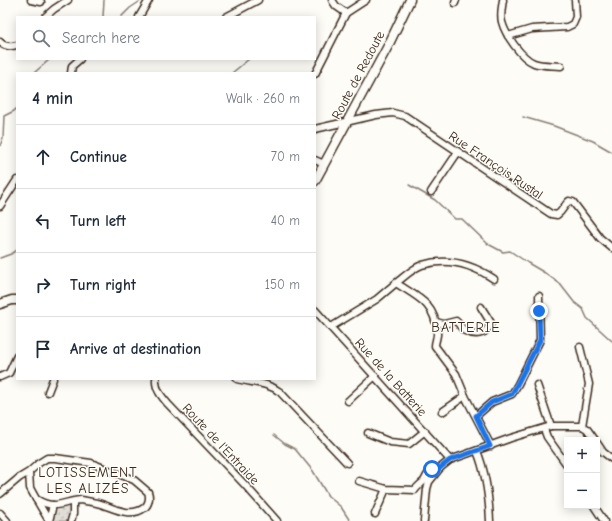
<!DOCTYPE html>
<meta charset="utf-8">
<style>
body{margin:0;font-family:"Comic Neue",sans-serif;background:#f6f6f7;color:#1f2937}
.controls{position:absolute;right:12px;bottom:12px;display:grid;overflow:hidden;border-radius:0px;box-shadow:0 2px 10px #0003}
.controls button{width:36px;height:36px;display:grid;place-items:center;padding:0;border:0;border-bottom:1px solid #e0e1e3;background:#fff;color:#1f2937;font:20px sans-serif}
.stop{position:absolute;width:12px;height:12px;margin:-9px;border:3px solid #1a73e8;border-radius:50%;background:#fff}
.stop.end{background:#1a73e8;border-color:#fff;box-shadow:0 1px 4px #0008}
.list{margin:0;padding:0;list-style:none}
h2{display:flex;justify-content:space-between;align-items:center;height:52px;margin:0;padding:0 16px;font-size:17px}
h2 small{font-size:13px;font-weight:400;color:#747a83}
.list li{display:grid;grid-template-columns:26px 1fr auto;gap:12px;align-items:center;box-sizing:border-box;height:64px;padding:0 16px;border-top:1px solid #e0e1e3}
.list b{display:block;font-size:15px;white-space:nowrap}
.list em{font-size:13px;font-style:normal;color:#747a83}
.icon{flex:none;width:22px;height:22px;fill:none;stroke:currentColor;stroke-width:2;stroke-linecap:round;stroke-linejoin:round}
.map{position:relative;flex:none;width:612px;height:521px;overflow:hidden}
.search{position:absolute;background:#fff;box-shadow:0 2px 10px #0003;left:16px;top:16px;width:300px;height:44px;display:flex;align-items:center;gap:10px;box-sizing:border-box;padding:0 14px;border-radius:0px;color:#747a83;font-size:15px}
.panel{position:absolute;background:#fff;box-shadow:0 2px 10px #0003;left:16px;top:72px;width:300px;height:308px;border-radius:0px}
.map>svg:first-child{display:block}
.green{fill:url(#green-dots);stroke:#8e847a}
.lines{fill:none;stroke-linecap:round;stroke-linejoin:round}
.stream{stroke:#887d74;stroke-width:1.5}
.minor-casing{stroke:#3b2a1e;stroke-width:9}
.major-casing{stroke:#3b2a1e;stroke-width:11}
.minor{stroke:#fdfcf7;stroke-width:6}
.major{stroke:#fdfcf7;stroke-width:8}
.route{stroke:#1a73e8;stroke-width:5}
.labels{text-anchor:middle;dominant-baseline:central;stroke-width:3;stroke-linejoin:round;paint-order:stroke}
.street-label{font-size:13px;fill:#3b2a1e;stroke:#fdfcf7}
.neighbourhood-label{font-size:14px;letter-spacing:1px;fill:#3b2a1e;stroke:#fdfcf7}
</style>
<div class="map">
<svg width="612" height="521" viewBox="0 0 612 521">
<defs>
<pattern id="green-dots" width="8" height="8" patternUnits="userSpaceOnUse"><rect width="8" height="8" fill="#e1ded7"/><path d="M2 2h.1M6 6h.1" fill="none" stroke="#c2bfb8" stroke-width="1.8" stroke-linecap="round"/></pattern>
</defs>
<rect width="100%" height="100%" fill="#fdfcf7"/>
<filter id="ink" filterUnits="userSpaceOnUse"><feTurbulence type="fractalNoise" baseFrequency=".025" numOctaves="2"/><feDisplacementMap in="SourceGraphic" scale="8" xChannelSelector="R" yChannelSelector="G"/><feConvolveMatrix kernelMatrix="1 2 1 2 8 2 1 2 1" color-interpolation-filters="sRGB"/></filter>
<g filter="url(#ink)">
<path class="green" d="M69 505 71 507 70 517 68 521H52C55 508 55 506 69 505Z"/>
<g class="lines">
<g class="stream">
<path d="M103 17 104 0"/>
<path d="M121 17 130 8 142 0"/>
<path d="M34 73 50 59"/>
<path d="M232 73 249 59"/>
<path d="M523 117 554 126 593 141 612 152"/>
<path d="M0 146 3 138 4 116 14 111 17 108"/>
<path d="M409 185 435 200 455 219H462L488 244 503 252 510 251 528 263 545 273 560 284 574 302 583 309 587 318 612 341"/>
<path d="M0 258 11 254 17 250"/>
<path d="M274 435 285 444 295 449 313 471 328 496 341 507 350 521"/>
</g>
<defs>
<g id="minor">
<path d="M31 0 41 2"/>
<path d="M332 0 336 6 346 13"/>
<path d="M503 0C502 7 500 15 502 22 505 34 521 58 534 63 542 66 553 65 561 66"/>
<path d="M455 3 456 0"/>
<path d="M346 13 366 0"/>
<path d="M45 17 54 9 68 0"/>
<path d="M139 17 149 0"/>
<path d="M226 17 258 0"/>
<path d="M508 36 532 29 567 27 573 24 576 17 575 0"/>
<path d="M0 42C5 47 11 47 17 45"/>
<path d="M71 73 72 66 80 59"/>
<path d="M315 74 346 13"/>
<path d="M315 129 376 115 393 113 405 116 551 214 557 215C563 211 564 205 569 201L573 202 600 238 612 248"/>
<path d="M315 160 324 164"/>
<path d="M431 192 458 152"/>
<path d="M0 206 17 180"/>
<path d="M396 283C404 277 413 268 422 265 448 257 473 265 494 279"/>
<path d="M315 310 450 460"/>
<path d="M436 322 444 324 456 321C460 324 461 329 465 331 475 336 487 335 491 323L481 307"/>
<path d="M331 327 377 299 396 283C417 297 435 303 437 331 438 336 435 341 435 346L456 374 465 396 491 446"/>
<path d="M580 347 589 384 582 426"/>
<path d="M0 377 9 373 17 356"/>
<path d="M156 379C155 389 162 397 168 404L245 485 277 521"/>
<path d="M237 379C252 383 267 382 280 392L347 463"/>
<path d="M537 385 551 426"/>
<path d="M48 392 53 379"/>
<path d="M348 401 375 376"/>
<path d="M442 412 465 396"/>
<path d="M476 416 492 402 512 394 518 384 540 340 539 296"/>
<path d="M544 429 547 437 567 465"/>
<path d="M368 433 390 442 409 444 425 431"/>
<path d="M597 443 603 452 612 459"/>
<path d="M477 451C486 473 489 498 490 521"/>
<path d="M359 481 386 489 415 490C417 487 421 484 424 481 430 471 427 470 440 468"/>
<path d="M0 494 19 478 29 472 39 463 47 458H55L91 463 134 480 148 492C150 497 149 505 144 508 129 519 111 506 97 503 92 502 86 501 81 500 72 500 63 505 54 505 48 505 41 502 36 499L30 488 29 472"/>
<path d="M36 499 49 521"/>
<path d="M594 506 604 521"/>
<path d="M0 513 7 521"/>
<path d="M375 514 386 489"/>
<path d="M49 521 53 505"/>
<path d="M71 521 73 514V502"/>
<path d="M424 521 427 489 429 482 440 468 450 460 511 438 551 426H582L587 429 595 440"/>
</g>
<g id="major">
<path d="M315 181 388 46 410 0"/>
<path d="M0 304 12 300H17"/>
</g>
</defs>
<use href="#minor" class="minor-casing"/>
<use href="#major" class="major-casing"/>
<use href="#minor" class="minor"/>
<use href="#major" class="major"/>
</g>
</g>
<g class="lines" filter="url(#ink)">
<path class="route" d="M432 469 440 468 450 460 490 446 476 416 492 402 512 394 540 340 539 311"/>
</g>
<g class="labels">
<g class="street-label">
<text transform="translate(358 75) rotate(-62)">Route de Redoute</text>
<text transform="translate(496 165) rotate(34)">Rue François Rustal</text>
<text transform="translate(391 377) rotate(48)">Rue de la Batterie</text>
<text transform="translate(221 444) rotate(47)">Route de l'Entraide</text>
</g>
<g class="neighbourhood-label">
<text x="466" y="327">BATTERIE</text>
<text x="88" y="472">LOTISSEMENT<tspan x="88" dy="16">LES ALIZÉS</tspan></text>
</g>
</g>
</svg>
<div class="controls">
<button>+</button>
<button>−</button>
</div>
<div class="stop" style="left:432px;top:469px"></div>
<div class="stop end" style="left:539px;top:311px"></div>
<div class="search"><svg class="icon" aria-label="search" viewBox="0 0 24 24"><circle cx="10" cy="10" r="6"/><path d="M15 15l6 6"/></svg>Search here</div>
<section class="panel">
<h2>4 min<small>Walk · 260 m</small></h2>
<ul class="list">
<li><svg class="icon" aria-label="ahead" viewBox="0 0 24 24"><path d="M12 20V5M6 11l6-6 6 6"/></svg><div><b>Continue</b></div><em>70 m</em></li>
<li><svg class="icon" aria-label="left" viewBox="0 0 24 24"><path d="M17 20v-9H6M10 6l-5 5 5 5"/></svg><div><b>Turn left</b></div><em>40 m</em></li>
<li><svg class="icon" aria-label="right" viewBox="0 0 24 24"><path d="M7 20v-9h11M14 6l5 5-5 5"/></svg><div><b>Turn right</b></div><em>150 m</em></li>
<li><svg class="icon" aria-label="arrive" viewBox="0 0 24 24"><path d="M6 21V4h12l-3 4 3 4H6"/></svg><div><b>Arrive at destination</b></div></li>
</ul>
</section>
</div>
